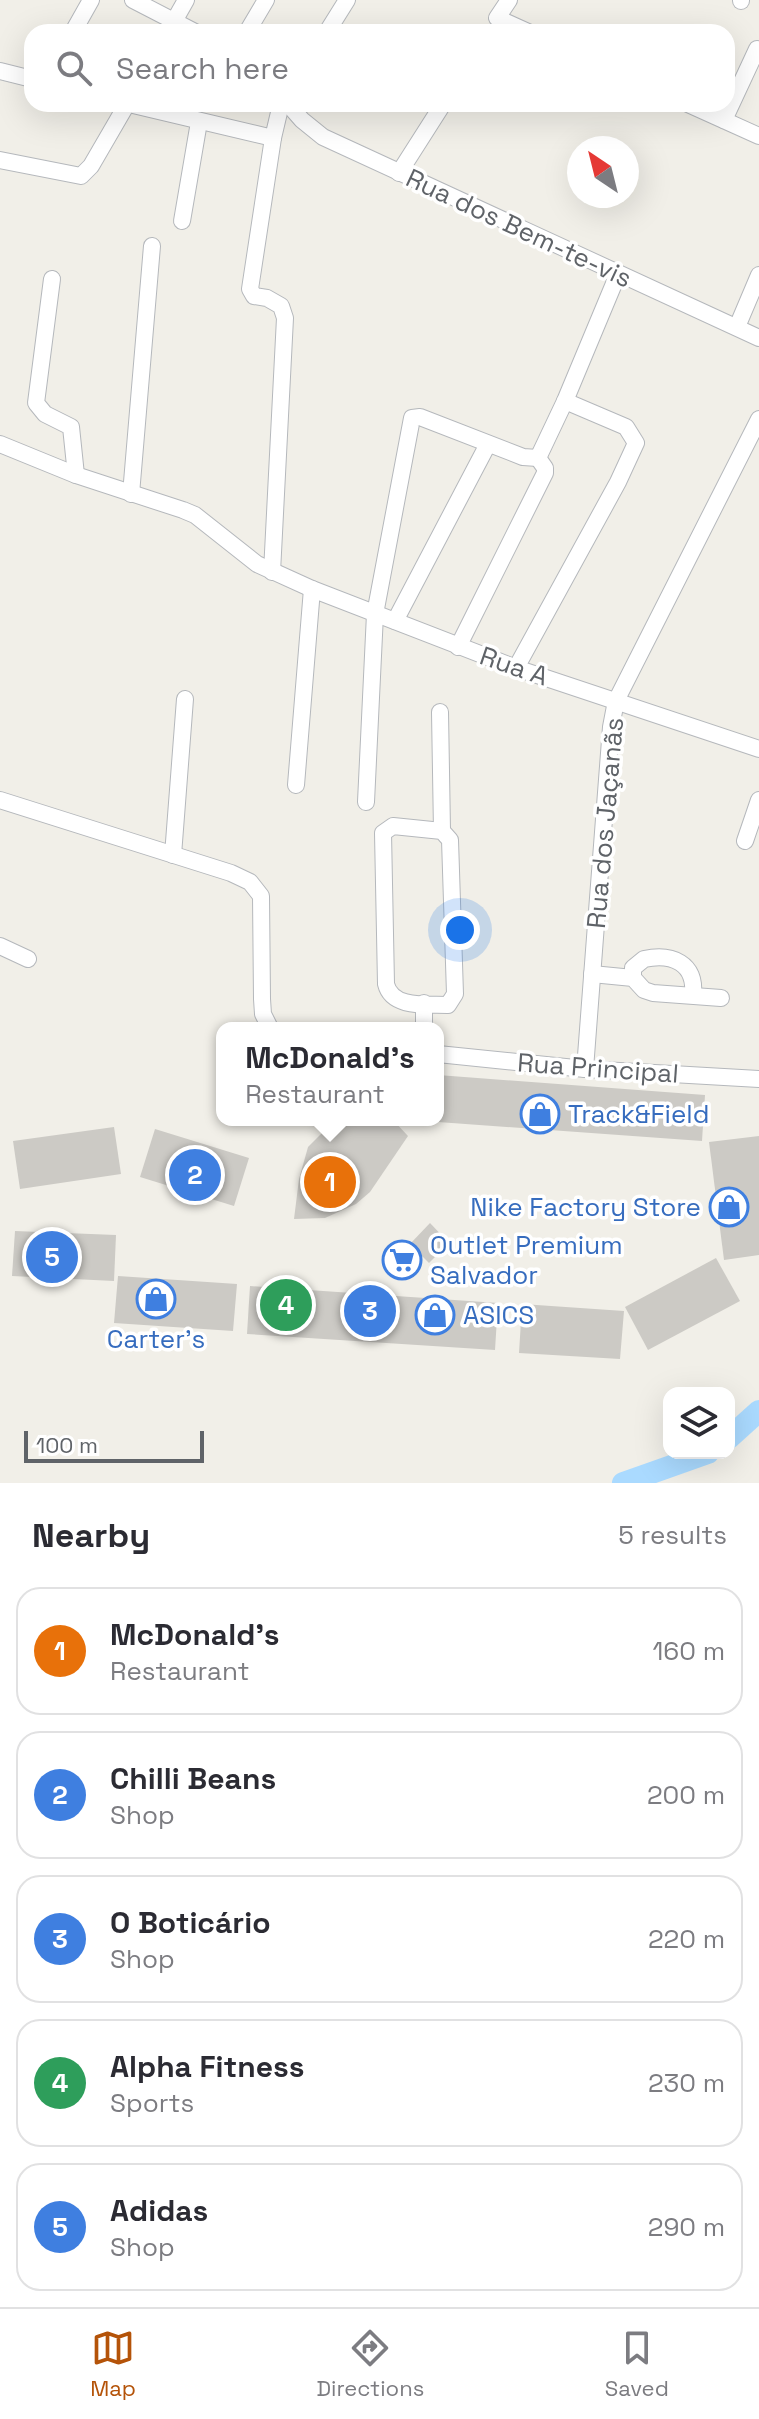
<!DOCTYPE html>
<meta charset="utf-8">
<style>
body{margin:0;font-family:"Space Grotesk",sans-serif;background:#f7f7f7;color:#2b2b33}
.controls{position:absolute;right:24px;bottom:24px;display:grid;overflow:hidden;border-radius:16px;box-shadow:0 8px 32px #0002}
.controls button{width:72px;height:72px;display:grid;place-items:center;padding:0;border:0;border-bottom:2px solid #e1e1e2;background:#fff;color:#2b2b33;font:40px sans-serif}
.compass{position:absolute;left:567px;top:136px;width:72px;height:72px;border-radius:50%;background:#fff;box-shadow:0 8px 32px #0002;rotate:325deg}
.scale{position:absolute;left:24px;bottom:20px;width:180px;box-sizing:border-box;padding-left:8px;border:4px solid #5f6368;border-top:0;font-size:22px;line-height:28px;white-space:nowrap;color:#5f6368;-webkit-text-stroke:6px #fff;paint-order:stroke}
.you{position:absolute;left:460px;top:930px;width:28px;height:28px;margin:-20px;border:6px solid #fff;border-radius:50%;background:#1a73e8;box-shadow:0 0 0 12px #1a73e833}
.badge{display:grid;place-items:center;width:52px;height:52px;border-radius:50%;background:#b45309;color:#fff;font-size:26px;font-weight:700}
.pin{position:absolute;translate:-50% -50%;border:4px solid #fff;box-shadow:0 2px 8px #0006}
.popup{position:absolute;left:216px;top:1022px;width:228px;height:104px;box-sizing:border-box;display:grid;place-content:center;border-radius:16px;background:#fff;filter:drop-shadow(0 2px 6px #0005);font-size:26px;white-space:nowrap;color:#7c7c81}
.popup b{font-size:30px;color:#2b2b33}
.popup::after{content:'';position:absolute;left:50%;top:100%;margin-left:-16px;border:16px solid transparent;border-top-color:#fff}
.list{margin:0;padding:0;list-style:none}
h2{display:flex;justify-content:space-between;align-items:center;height:104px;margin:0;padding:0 32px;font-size:34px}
h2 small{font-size:26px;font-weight:400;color:#7c7c81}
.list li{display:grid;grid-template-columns:52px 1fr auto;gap:24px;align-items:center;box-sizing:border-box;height:128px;margin:0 16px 16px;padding:0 16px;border:2px solid #e1e1e2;border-radius:24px}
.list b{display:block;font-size:30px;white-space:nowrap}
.list p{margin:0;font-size:26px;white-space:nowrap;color:#7c7c81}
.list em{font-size:26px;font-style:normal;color:#7c7c81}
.icon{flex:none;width:44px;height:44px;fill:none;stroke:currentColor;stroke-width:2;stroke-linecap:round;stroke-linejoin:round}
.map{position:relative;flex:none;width:759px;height:1483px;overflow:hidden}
.search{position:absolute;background:#fff;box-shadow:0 8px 32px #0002;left:24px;right:24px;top:24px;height:88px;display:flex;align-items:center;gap:20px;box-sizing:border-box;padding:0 28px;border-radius:24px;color:#7c7c81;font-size:30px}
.sheet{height:824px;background:#fff}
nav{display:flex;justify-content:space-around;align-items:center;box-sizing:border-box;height:112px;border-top:2px solid #e1e1e2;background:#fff;font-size:22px;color:#7c7c81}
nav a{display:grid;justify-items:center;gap:4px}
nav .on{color:#b45309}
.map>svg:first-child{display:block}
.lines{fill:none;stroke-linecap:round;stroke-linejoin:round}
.river{stroke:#aadaff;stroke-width:22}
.building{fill:#cccac5}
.minor-casing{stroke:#b5b8bc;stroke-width:18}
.minor{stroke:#fff;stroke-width:16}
.labels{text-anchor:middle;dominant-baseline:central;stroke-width:7;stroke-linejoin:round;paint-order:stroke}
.street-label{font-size:26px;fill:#5f6368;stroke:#fff}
.shop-label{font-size:26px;fill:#366cbe;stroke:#fff;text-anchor:start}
</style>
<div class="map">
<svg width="759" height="1483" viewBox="0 0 759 1483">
<rect width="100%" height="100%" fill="#f1efe8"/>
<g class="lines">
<g class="river">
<path d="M729 1438 759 1411"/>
<path d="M623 1483 708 1453"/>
</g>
</g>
<g class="building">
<path d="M438 1075 705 1095 702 1141 438 1122Z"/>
<path d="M339 1120H393L408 1136 370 1192 356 1204 325 1218 294 1219 299 1179 308 1147 331 1124Z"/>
<path d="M114 1127 121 1174 20 1189 13 1141Z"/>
<path d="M155 1129 249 1158 234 1206 140 1177Z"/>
<path d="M759 1136V1255L724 1260 709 1142Z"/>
<path d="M430 1223 449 1243 429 1263 410 1244Z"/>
<path d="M15 1231 116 1235 114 1281 12 1276Z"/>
<path d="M716 1258 740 1301 648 1350 625 1307Z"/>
<path d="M118 1276 237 1284 233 1331 114 1323Z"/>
<path d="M250 1286 498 1303 495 1350 247 1334Z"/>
<path d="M522 1304 624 1311 620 1359 519 1353Z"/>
</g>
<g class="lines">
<defs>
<g id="minor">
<path d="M133 0 195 32"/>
<path d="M509 0 497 18 528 32"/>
<path d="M741 1V0"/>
<path d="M73 32 91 0"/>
<path d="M168 32 186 0"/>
<path d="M247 32 266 0"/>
<path d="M327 32 347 0"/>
<path d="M0 71 32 79"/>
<path d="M129 104 273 138"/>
<path d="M288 104 302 120 323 137 759 338"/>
<path d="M688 104 759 136"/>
<path d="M724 120 757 49"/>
<path d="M0 160 81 176 91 166 127 104"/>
<path d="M399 173 443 104"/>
<path d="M182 221 199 122"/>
<path d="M52 279 36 403 45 414 71 427 76 475"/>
<path d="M737 327 759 275"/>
<path d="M0 444 76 475 183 510 195 515 257 564 312 589 516 668 759 749"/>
<path d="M538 458 565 401 618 274"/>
<path d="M131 494 152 246"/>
<path d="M272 572 285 318 281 306 267 298 254 296 250 289 273 138 281 104"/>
<path d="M395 621 488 444"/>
<path d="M458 647 545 473V468L538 458"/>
<path d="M516 668 618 482 636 443 626 427 565 401"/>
<path d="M440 712 442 831"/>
<path d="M296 785 312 589"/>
<path d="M0 800 231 873 250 882 261 896 262 999 263 1014 270 1028"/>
<path d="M366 802 375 614 412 418 420 417 523 457 538 458"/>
<path d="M393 826 442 831 450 840 455 994 448 1005C427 1004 392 1009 386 984L383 833Z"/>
<path d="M745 841 759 800"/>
<path d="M173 855 185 699"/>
<path d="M0 946 28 959"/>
<path d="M592 974 633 978 644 990 653 993 721 998"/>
<path d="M633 978V968L644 959C672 953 696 963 693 995"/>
<path d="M424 1003V1028"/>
<path d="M438 1054 585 1069 759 1079"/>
<path d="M585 1069 611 727 616 701 759 419"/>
</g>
</defs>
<use href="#minor" class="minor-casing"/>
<use href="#minor" class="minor"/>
</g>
<defs>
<symbol id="shop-ring" viewBox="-11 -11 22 22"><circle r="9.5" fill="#fff" stroke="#3f7fe0" stroke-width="1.5"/><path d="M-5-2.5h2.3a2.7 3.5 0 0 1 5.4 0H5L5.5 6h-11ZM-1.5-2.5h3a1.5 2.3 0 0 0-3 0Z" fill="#3f7fe0"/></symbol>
<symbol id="supermarket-ring" viewBox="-11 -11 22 22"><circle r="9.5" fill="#fff" stroke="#3f7fe0" stroke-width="1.5"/><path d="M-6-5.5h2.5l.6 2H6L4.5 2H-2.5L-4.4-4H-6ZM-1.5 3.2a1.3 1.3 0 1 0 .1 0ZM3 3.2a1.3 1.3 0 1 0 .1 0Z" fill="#3f7fe0"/></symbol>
</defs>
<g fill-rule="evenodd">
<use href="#shop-ring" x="518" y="1092" width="44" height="44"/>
<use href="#shop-ring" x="707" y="1185" width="44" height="44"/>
<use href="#supermarket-ring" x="380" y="1238" width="44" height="44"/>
<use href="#shop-ring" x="134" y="1277" width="44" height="44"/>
<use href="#shop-ring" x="413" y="1293" width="44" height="44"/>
</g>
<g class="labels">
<g class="street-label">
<text transform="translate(519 228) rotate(25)">Rua dos Bem-te-vis</text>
<text transform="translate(514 666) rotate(19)">Rua A</text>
<text transform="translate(605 823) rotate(-85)">Rua dos Jaçanãs</text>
<text transform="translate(598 1068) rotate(4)">Rua Principal</text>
</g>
<g class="shop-label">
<text x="568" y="1114">Track&amp;Field</text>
<text x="701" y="1207" text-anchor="end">Nike Factory Store</text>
<text x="430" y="1245">Outlet Premium<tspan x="430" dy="30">Salvador</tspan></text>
<text x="463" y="1315">ASICS</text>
<text x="156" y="1339" text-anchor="middle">Carter's</text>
</g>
</g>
</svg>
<div class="controls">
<button><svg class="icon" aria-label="layers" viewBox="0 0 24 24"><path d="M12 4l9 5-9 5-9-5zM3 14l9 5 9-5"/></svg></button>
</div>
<svg class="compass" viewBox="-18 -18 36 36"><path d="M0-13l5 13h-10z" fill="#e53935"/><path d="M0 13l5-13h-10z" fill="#7c7c81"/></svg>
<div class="scale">100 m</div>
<div class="you"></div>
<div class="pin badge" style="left:330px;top:1182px;background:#e8710a">1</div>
<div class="popup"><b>McDonald's</b>Restaurant</div>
<div class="pin badge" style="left:195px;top:1175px;background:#3f7fe0">2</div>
<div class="pin badge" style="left:370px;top:1311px;background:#3f7fe0">3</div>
<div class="pin badge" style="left:286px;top:1305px;background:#2e9e5b">4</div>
<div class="pin badge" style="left:52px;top:1257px;background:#3f7fe0">5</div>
<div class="search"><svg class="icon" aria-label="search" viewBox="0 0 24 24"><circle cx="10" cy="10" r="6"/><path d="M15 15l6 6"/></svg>Search here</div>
</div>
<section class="sheet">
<h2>Nearby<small>5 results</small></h2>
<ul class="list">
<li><span class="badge" style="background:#e8710a">1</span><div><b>McDonald's</b><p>Restaurant</p></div><em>160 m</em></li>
<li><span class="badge" style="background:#3f7fe0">2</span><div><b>Chilli Beans</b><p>Shop</p></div><em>200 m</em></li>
<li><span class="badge" style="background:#3f7fe0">3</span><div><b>O Boticário</b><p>Shop</p></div><em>220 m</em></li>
<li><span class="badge" style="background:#2e9e5b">4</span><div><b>Alpha Fitness</b><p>Sports</p></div><em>230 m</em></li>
<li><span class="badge" style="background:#3f7fe0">5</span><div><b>Adidas</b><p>Shop</p></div><em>290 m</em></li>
</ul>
</section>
<nav>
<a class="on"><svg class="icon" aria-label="map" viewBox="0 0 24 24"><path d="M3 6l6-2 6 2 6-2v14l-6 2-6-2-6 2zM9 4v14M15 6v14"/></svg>Map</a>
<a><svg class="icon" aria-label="directions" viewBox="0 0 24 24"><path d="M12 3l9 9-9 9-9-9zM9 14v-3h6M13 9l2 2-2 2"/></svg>Directions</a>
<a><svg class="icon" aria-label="saved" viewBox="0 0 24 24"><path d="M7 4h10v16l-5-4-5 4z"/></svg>Saved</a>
</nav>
